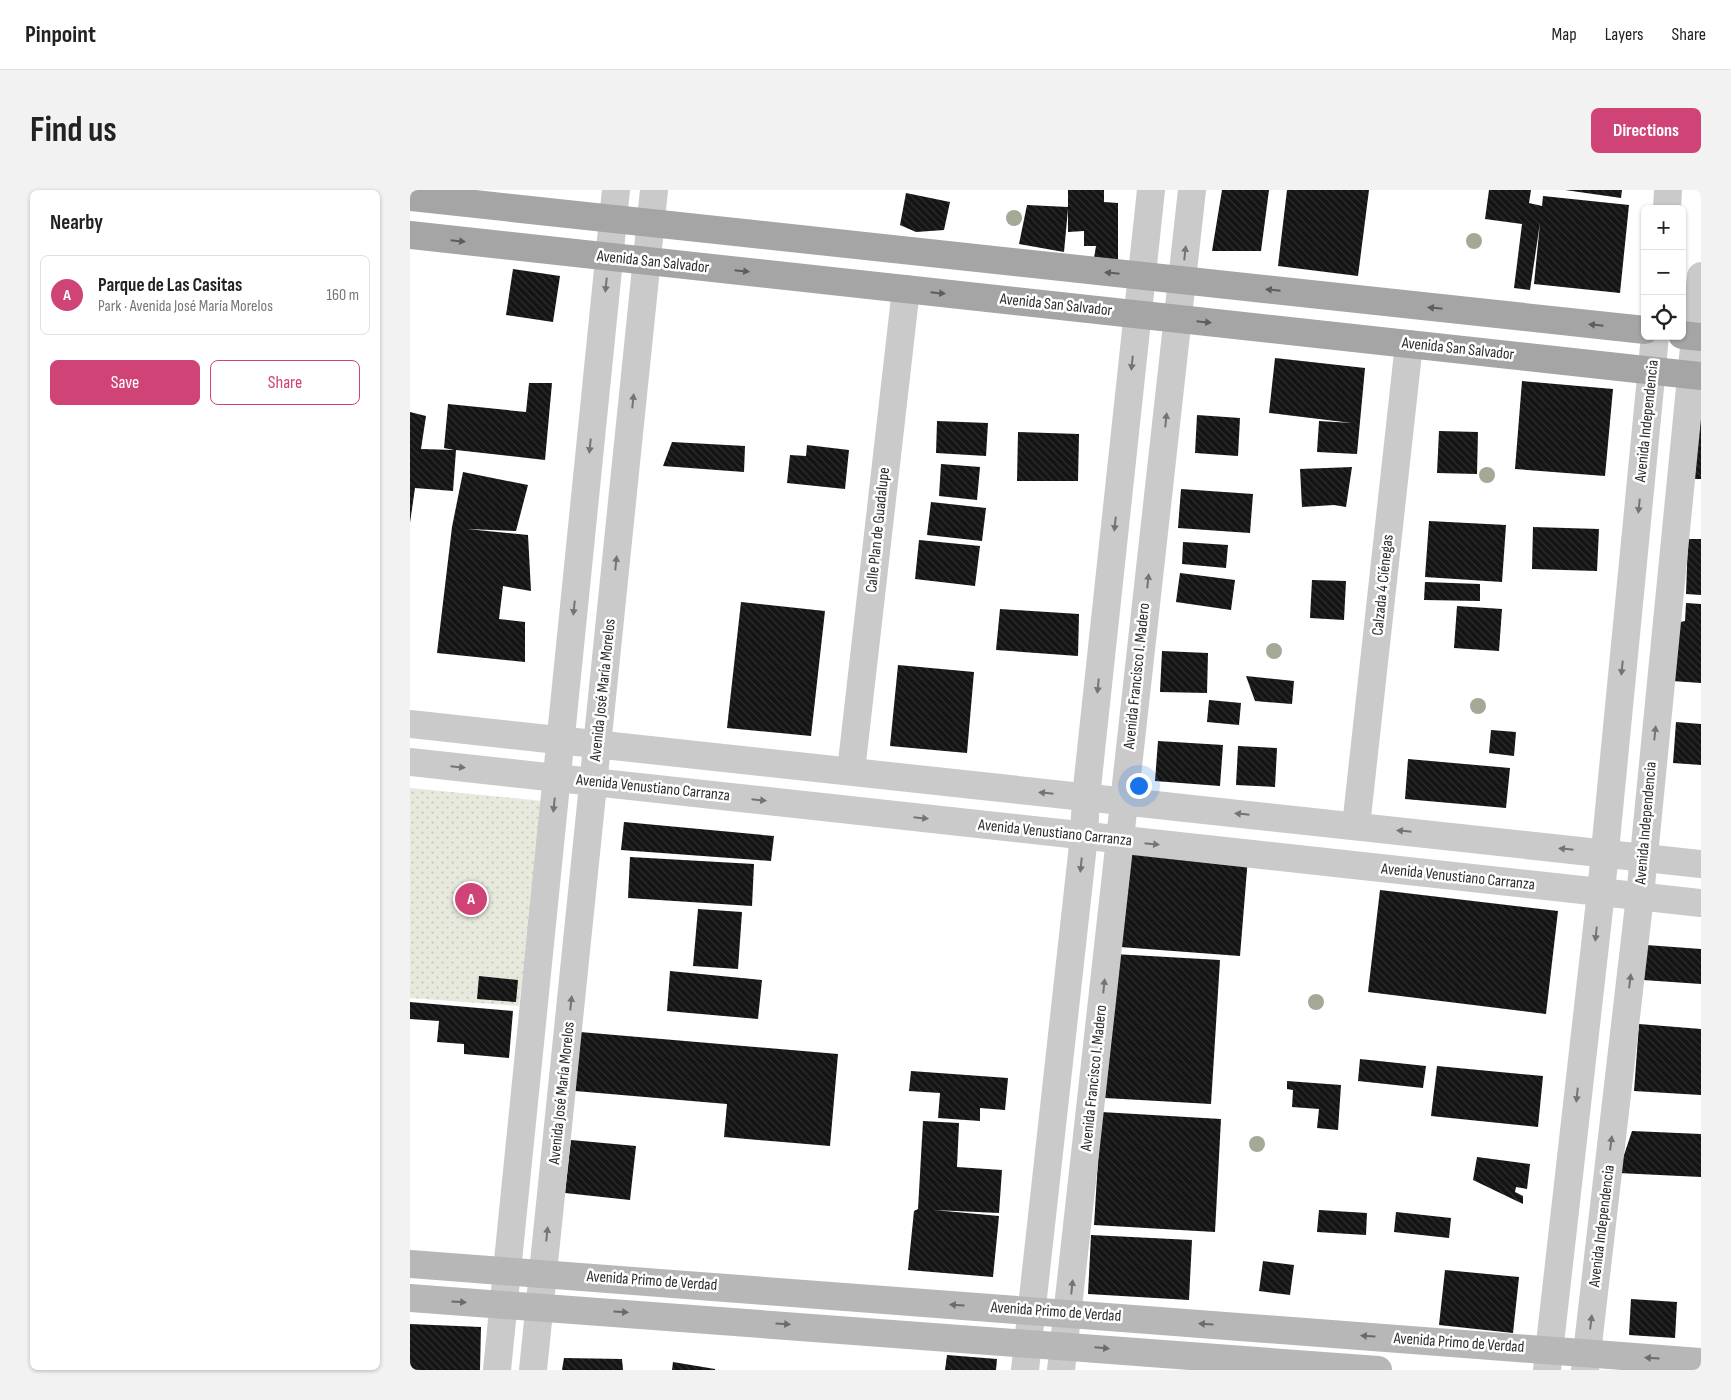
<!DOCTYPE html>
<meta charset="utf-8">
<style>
body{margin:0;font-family:"Sofia Sans Condensed",sans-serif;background:#f2f2f2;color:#222}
.controls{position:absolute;right:15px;top:15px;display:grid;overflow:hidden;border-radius:8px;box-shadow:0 1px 4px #0004}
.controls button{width:45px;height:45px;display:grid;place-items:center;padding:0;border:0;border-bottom:1px solid #e0e0e0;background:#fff;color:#222;font:25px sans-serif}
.you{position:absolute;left:728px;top:595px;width:18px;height:18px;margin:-12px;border:4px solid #fff;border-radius:50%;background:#1a73e8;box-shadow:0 0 0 8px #1a73e833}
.badge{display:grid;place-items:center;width:32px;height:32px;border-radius:50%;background:#cf4376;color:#fff;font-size:16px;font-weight:700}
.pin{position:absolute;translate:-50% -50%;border:2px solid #fff;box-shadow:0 1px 5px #0006}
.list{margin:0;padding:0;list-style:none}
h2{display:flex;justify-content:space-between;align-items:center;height:65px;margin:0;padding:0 20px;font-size:21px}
h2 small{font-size:16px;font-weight:400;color:#767676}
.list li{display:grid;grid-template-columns:32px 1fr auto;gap:15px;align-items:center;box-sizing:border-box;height:80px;margin:0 10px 10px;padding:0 10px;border:1px solid #e0e0e0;border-radius:8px}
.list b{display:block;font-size:19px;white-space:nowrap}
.list p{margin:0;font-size:16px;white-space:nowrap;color:#767676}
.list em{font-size:16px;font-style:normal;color:#767676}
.actions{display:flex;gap:10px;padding:15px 20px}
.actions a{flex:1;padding:11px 0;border:1px solid #cf4376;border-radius:8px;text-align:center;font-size:18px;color:#cf4376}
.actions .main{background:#cf4376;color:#fff}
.icon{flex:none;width:28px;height:28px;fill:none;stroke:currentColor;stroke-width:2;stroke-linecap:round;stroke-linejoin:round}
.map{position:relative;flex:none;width:1291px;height:1180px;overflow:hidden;border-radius:8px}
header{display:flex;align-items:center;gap:30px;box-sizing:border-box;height:70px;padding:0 25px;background:#fff;border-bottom:1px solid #e0e0e0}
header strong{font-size:24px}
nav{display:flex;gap:28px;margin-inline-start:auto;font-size:18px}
.intro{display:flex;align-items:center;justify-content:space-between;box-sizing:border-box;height:120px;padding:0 30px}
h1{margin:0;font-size:35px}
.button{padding:12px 22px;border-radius:8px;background:#cf4376;color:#fff;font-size:18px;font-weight:700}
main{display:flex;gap:30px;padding:0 30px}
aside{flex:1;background:#fff;border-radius:8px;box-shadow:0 1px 4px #0004}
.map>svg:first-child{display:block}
.park{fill:url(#park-dots)}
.building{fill:url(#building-back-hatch)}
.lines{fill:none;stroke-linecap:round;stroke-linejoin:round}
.minor{stroke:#cacaca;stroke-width:28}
.tertiary{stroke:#cacaca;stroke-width:28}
.secondary{stroke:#b7b7b7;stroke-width:28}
.primary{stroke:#a5a5a5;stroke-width:28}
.tree{fill:#a4a996}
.oneway{fill:#5d5d5d}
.oneway2{fill:#747474}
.oneway3{fill:#6b6b6b}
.labels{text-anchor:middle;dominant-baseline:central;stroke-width:5;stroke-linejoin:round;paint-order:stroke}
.street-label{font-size:16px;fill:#2d2d2d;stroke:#fff}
</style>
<header>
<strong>Pinpoint</strong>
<nav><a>Map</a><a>Layers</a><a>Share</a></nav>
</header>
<div class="intro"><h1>Find us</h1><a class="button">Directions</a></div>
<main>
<aside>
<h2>Nearby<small></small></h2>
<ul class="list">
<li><span class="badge">A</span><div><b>Parque de Las Casitas</b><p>Park · Avenida José María Morelos</p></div><em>160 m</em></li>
</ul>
<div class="actions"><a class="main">Save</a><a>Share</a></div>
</aside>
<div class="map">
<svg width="1291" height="1180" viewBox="0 0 1291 1180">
<defs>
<pattern id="park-dots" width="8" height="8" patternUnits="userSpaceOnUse" patternTransform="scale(1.25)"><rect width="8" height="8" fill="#e6e9dc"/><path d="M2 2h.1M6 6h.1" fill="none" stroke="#c6c8bd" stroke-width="1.8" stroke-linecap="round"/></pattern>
<pattern id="building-back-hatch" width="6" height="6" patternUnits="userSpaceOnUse" patternTransform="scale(1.25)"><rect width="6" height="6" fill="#141414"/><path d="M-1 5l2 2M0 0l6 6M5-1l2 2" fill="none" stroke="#2e2e2e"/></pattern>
</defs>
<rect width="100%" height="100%" fill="#fff"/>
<path class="park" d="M0 598 133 611 109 816 0 808Z"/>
<g class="building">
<path d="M658 0H694V12L708 13V72L684 68 686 56H674V41L658 42V19L654 62 609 54 617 15 658 17Z"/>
<path d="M812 0H859L851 61H802Z"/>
<path d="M877 0H959L948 86 868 76Z"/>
<path d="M1079 0H1121L1119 13 1132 16 1133 6 1219 15 1210 103 1124 94 1130 33 1120 100 1104 98 1112 34 1075 29Z"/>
<path d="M1155 0H1212L1211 8Z"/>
<path d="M496 3 540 12 534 40 506 42 490 35Z"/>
<path d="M103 79 150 86 143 132 96 125Z"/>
<path d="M865 168 955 178 947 264 907 262 909 231 942 233 859 223Z"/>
<path d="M1112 191 1203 199 1195 286 1105 279Z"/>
<path d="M119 193H142L135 270 46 260 43 301 5 298 0 333V222L16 226 11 259 44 260 34 258 38 214 116 222Z"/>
<path d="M1291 208V289H1283Z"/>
<path d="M787 225 830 228 828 266 785 263Z"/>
<path d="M527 231 578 233 576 266 526 263Z"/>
<path d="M1029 241 1068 242 1067 284 1027 283Z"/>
<path d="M608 242 669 244 668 291H607Z"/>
<path d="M262 252 335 256 334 282 253 276Z"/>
<path d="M397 255 439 260 435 299 377 293 380 265 396 266Z"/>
<path d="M531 274 570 277 567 310 529 306Z"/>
<path d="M942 277 936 317 924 315 892 317 890 279Z"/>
<path d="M53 282 118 295 106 341 57 339 118 345 121 401 93 396 89 429 115 432V472L27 463 42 337Z"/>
<path d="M771 299 843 304 840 343 768 338Z"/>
<path d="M521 312 576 318 572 351 517 345Z"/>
<path d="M1019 331 1096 335 1092 392 1015 387Z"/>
<path d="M1123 337 1189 339 1187 381 1122 379Z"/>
<path d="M1278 349H1291V405L1276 404Z"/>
<path d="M509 350 570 356 565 396 505 389Z"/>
<path d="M773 352 818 355 816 378 772 374Z"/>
<path d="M770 383 825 390 821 420 766 412Z"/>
<path d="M902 390 936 391 934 430 900 428Z"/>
<path d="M1015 392 1070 394V411L1014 410Z"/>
<path d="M331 412 415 421 401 546 317 538Z"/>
<path d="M1276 413 1291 414V493L1262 491 1266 433 1275 431Z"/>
<path d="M1047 416 1092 419 1089 461 1044 458Z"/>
<path d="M590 419 669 424 668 466 586 460Z"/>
<path d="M752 461 798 463 797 503 750 502Z"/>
<path d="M488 475 564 482 557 563 480 556Z"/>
<path d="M836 486 884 491 882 514 845 511Z"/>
<path d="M799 510 831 513 829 535 797 532Z"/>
<path d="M1266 532 1291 534V575L1263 573Z"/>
<path d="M1081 540 1106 542 1104 566 1079 563Z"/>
<path d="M748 551 813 555 810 596 745 591Z"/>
<path d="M828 556 867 558 865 597 826 595Z"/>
<path d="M998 569 1100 578 1096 618 995 609Z"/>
<path d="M214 632 364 646 361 671 211 660Z"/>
<path d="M717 658 838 667 830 766 710 757Z"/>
<path d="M220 667 344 674 342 716 218 708Z"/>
<path d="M970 700 1148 721 1136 824 958 802Z"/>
<path d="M288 719 332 722 328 779 283 776Z"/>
<path d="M1236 755 1291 759V794L1233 790Z"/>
<path d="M704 764 810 770 801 914 695 908Z"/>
<path d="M260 781 352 790 348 829 257 821Z"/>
<path d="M69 786 108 790 106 812 67 809Z"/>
<path d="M0 812 103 821 99 868 54 864V854L27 852 29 831 0 829Z"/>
<path d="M1229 834 1291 839V905L1224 901Z"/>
<path d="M170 842 428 864 420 956 314 947 317 914 165 901Z"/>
<path d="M950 869 1016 876 1013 898 948 891Z"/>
<path d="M1027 876 1133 886 1128 937 1021 926Z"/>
<path d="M501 881 598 888 595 920 570 918V931L528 928 530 903 499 901Z"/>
<path d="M877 891 931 895 928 940 907 938 909 919 882 917 883 900 877 899Z"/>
<path d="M691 922 811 929 805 1042 684 1035Z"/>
<path d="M513 931 549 933 547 977 592 980 589 1023 524 1020 589 1026 583 1087 498 1080 504 1021 508 1019Z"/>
<path d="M1222 941 1291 944V987L1208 983Z"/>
<path d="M161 950 226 956 220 1010 155 1003Z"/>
<path d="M1067 967 1120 974 1117 999 1106 997 1105 1002 1113 1006V1014L1063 990Z"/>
<path d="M909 1020 957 1023 956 1045 907 1042Z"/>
<path d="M986 1022 1041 1028 1039 1048 984 1042Z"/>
<path d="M681 1045 782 1050 779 1110 678 1104Z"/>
<path d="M853 1071 884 1075 880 1105 849 1101Z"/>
<path d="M1035 1080 1109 1087 1103 1143 1029 1135Z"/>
<path d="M1221 1109 1267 1112 1265 1148 1219 1145Z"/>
<path d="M0 1134 71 1137 70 1180H0Z"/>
<path d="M537 1165 587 1169 586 1180H535Z"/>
<path d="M154 1168 212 1169 213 1180H152Z"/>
<path d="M263 1172 305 1179V1180H262Z"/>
</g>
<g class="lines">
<g class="minor">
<path d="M1257 19 1258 0"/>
<path d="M441 581 496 99"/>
<path d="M946 636 999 154"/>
<path d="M615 1180 674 646 676 607 741 0"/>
<path d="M651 1180 782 0"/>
<path d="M1137 1180 1191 702 1245 146"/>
<path d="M1175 1180 1230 706 1291 86"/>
</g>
<g class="tertiary">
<path d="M0 534 1291 674"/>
<path d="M0 572 1291 713"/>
<path d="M87 1180 206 0"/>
<path d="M123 1180 244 0"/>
</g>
<g class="secondary">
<path d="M0 1074 1291 1172"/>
<path d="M0 1108 968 1180"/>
</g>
<g class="primary">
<path d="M0 7 1235 140"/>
<path d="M0 45 1291 186"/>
<path d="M1272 145 1291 147"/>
</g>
</g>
<g class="tree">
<circle cx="604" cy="28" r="8"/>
<circle cx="1064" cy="51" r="8"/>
<circle cx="1077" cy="285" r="8"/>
<circle cx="864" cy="461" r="8"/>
<circle cx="1068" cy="516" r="8"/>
<circle cx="906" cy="812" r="8"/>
<circle cx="847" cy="954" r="8"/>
</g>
<defs><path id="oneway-solid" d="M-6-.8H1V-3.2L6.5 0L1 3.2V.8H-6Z" transform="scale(1.25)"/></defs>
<g class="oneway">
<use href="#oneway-solid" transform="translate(48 51) rotate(6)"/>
<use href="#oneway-solid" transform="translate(332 81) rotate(6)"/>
<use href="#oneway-solid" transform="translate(702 83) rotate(-174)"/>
<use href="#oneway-solid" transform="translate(863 100) rotate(-174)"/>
<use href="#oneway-solid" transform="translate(528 103) rotate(6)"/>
<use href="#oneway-solid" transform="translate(1025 118) rotate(-174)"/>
<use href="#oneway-solid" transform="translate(794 132) rotate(6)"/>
<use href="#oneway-solid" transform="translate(1186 135) rotate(-174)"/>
</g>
<g class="oneway2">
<use href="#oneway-solid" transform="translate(775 63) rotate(-84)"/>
<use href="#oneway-solid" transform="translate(196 95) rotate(96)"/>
<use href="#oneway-solid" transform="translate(722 173) rotate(96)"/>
<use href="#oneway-solid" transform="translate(223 211) rotate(-84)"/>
<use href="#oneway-solid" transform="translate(756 230) rotate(-84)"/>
<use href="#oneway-solid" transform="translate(180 256) rotate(96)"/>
<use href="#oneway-solid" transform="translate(1229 316) rotate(96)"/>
<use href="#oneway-solid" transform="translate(705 334) rotate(96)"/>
<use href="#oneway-solid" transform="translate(206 373) rotate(-84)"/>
<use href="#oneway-solid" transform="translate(738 391) rotate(-84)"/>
<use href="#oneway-solid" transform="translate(164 418) rotate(96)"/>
<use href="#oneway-solid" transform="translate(1212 478) rotate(96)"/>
<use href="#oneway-solid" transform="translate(688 496) rotate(96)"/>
<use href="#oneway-solid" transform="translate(1245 543) rotate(-84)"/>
<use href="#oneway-solid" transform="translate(48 577) rotate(6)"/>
<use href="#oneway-solid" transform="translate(636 603) rotate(-174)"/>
<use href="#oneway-solid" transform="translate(349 610) rotate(6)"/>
<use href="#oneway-solid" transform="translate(144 615) rotate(96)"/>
<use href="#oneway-solid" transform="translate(832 624) rotate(-174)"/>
<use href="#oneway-solid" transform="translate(511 628) rotate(6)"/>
<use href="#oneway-solid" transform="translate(994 641) rotate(-174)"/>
<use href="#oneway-solid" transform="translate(742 654) rotate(6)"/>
<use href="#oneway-solid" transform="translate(1156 659) rotate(-174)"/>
<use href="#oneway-solid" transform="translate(671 675) rotate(96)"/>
<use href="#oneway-solid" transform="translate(1186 744) rotate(96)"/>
<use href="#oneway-solid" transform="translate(1220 791) rotate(-83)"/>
<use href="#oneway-solid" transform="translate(694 796) rotate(-84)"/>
<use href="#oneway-solid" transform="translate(161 813) rotate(-84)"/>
<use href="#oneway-solid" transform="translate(1167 905) rotate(96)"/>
<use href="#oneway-solid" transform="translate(1201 953) rotate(-83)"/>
<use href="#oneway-solid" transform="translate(137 1044) rotate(-84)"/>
<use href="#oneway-solid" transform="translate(662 1097) rotate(-84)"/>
<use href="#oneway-solid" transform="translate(1181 1132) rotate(-83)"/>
</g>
<g class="oneway3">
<use href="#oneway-solid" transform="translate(49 1112) rotate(4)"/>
<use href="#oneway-solid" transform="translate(547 1115) rotate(-176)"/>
<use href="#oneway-solid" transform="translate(211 1122) rotate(4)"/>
<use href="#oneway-solid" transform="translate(373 1134) rotate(4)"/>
<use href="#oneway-solid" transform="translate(796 1134) rotate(-176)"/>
<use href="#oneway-solid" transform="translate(958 1146) rotate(-176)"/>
<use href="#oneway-solid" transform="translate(692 1158) rotate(5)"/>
<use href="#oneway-solid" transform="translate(1242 1168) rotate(-176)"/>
</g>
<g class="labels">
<g class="street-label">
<text transform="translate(243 72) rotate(6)">Avenida San Salvador</text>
<text transform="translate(646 115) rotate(6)">Avenida San Salvador</text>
<text transform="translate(1048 159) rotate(6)">Avenida San Salvador</text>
<text transform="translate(1237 231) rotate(-84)">Avenida Independencia</text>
<text transform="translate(468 340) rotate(-84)">Calle Plan de Guadalupe</text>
<text transform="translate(973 395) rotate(-84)">Calzada 4 Ciénegas</text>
<text transform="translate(727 486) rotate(-84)">Avenida Francisco I. Madero</text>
<text transform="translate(193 500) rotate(-84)">Avenida José María Morelos</text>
<text transform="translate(243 598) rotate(6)">Avenida Venustiano Carranza</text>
<text transform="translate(1236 633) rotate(-85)">Avenida Independencia</text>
<text transform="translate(645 643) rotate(6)">Avenida Venustiano Carranza</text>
<text transform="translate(1048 687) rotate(6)">Avenida Venustiano Carranza</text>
<text transform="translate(684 888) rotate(-84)">Avenida Francisco I. Madero</text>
<text transform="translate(152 903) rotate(-84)">Avenida José María Morelos</text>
<text transform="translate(1192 1036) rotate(-83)">Avenida Independencia</text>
<text transform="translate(242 1091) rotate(4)">Avenida Primo de Verdad</text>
<text transform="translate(646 1122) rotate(4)">Avenida Primo de Verdad</text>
<text transform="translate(1049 1153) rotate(4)">Avenida Primo de Verdad</text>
</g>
</g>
</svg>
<div class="controls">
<button>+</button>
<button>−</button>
<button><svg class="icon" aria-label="locate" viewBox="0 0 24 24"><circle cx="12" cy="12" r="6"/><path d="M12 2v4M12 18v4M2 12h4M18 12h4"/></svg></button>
</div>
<div class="you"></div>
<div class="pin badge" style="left:61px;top:709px">A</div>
</div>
</main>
